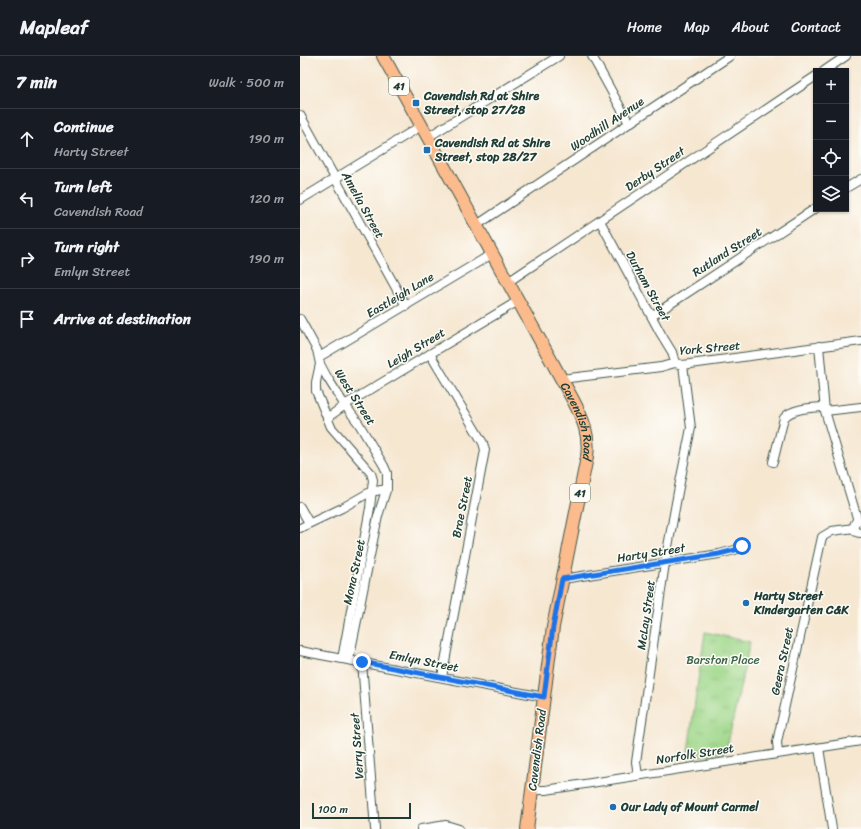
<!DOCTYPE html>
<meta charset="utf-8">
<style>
body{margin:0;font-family:Sriracha,sans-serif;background:#242831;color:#f1f3f6}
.controls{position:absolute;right:12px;top:12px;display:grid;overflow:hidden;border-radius:0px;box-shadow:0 1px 3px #0004}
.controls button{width:36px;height:36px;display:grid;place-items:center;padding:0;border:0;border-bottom:1px solid #363941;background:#171b24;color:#f1f3f6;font:20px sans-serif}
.scale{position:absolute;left:12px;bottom:10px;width:99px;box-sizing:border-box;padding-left:4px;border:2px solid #1f3d34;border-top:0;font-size:11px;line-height:14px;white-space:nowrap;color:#1f3d34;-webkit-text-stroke:3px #fdfcf7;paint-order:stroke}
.stop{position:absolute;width:12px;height:12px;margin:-9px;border:3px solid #1a73e8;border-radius:50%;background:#fff}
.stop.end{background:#1a73e8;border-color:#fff;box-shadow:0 1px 4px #0008}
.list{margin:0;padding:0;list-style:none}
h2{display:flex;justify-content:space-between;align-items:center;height:52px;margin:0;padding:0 16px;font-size:17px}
h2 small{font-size:13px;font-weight:400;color:#9ea1a6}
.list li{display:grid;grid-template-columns:26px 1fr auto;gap:12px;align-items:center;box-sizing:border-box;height:60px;padding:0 16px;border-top:1px solid #363941}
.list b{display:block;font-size:15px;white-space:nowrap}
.list p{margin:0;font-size:13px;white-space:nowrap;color:#9ea1a6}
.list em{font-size:13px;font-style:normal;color:#9ea1a6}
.icon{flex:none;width:22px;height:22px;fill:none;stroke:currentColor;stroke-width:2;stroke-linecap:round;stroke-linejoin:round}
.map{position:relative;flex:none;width:561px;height:773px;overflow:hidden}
header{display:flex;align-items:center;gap:24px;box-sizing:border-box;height:56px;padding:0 20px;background:#171b24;border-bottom:1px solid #363941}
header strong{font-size:19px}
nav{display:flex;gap:22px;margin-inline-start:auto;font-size:14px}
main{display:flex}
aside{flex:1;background:#171b24}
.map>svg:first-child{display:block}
.park{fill:url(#park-tufts);stroke:#5f8a5e}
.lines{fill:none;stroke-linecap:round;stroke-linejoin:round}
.street-casing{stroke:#3f564c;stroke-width:10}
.primary-casing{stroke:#3f564c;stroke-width:14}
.street{stroke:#fff;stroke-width:8}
.primary{stroke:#fbbb8c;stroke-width:12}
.route{stroke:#1a73e8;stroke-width:5}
.poi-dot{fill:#1f6fb2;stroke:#fdfcf7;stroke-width:1.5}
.labels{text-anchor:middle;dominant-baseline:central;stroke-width:3;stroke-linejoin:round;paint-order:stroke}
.shield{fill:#fdfcf7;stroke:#62766e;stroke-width:1}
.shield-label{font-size:11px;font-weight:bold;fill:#1f3d34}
.poi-label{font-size:12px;font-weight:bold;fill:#1f3d34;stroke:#fdfcf7;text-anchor:start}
.street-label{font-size:12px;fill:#1f3d34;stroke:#fdfcf7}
.park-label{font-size:12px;fill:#3f6449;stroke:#fdfcf7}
</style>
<header>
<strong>Mapleaf</strong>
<nav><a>Home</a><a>Map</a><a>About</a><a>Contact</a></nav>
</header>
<main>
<aside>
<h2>7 min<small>Walk · 500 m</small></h2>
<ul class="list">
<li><svg class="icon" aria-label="ahead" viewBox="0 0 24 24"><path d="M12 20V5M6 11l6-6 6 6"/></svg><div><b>Continue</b><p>Harty Street</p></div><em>190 m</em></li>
<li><svg class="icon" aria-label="left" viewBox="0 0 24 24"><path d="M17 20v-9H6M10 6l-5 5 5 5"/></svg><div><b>Turn left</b><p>Cavendish Road</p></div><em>120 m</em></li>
<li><svg class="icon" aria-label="right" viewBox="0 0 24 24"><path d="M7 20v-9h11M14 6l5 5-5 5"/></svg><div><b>Turn right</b><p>Emlyn Street</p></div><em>190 m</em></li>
<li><svg class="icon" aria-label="arrive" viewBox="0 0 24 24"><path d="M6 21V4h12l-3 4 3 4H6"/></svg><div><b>Arrive at destination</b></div></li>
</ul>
</aside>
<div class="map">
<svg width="561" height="773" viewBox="0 0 561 773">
<defs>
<pattern id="park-tufts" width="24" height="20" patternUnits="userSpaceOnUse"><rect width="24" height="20" fill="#9fd789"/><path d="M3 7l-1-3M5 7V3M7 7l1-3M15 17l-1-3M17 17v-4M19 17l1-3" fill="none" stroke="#88b977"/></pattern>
</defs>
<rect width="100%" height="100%" fill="#fdfcf7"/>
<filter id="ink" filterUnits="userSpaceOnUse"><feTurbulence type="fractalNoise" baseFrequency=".025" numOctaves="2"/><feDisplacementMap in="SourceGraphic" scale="8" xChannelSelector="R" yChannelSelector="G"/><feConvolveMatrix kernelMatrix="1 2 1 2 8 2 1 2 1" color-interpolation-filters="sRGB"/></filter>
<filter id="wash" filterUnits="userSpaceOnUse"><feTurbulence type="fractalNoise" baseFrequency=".012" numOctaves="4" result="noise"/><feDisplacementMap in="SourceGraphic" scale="16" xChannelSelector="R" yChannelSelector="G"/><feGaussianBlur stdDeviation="0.9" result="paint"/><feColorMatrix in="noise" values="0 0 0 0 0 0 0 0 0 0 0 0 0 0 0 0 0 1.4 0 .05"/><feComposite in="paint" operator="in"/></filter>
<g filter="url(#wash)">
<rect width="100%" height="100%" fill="#f6e7d1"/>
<path class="park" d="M405 576 450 586 426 696 387 702Z"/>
</g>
<g filter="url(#ink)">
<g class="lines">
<defs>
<g id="street">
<path d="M292 0 329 67"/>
<path d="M524 15 546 0"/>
<path d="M0 59 106 250"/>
<path d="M128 81 259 0"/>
<path d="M546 132 561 123"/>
<path d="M0 144 121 70"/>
<path d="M300 165 361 278 372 296 375 307"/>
<path d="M177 169 430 0"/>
<path d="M208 226 516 20"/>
<path d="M352 260 516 152"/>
<path d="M0 263 17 294 20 308 27 321 42 345 59 368 84 410 87 417V431L78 460 49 604"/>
<path d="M519 290 525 355 558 465"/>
<path d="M130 298 183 387 185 394 142 621"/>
<path d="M19 301 192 198"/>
<path d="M20 308 16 326V335L31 371 71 417 73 424 70 452 42 603"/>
<path d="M261 323 361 311 375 307 383 309 561 285"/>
<path d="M525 355 561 351"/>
<path d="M27 362 48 347 218 245"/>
<path d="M473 406 484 362C492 352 512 352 524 351"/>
<path d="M0 451 9 467"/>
<path d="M555 467C552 473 555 477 561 477"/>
<path d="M0 472 42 452 70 436 87 433"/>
<path d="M263 523 419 498 435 494 442 490"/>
<path d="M0 595 244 641"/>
<path d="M62 606 75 773"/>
<path d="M519 692 532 773"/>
<path d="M478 697 477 686 522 481 532 475 554 472"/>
<path d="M338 719 336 706 365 507 378 436 391 372 383 309"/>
<path d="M232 734H246L561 685"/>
<path d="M121 773 146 769 159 773"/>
</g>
<g id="primary">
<path id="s1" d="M83 0 273 344C283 363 290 379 287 401L253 571 227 773"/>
</g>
</defs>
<use href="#street" class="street-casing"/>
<use href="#primary" class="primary-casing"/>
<use href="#street" class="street"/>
<use href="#primary" class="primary"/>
</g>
</g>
<g class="lines" filter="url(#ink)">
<path class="route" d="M62 606 244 641 253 571 262 523 419 498 435 494 442 490"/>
</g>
<g class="poi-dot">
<rect x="112" y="43" width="8" height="8" rx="2"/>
<rect x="123" y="90" width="8" height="8" rx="2"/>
<circle cx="446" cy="547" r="4"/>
<circle cx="313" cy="751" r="4"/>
</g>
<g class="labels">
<g class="shield">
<rect x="89" y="21" width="20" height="18" rx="3"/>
<rect x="270" y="428" width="20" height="18" rx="3"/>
</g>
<g class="shield-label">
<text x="99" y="30">41</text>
<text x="280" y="437">41</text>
</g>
<g class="poi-label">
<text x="124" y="40">Cavendish Rd at Shire<tspan x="124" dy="14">Street, stop 27/28</tspan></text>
<text x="135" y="87">Cavendish Rd at Shire<tspan x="135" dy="14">Street, stop 28/27</tspan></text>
<text x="454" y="540">Harty Street<tspan x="454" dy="14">Kindergarten C&amp;K</tspan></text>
<text x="321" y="751">Our Lady of Mount Carmel</text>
</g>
<g class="street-label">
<text transform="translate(307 68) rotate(-34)">Woodhill Avenue</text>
<text transform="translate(355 113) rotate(-34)">Derby Street</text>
<text transform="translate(63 149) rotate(61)">Amelia Street</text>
<text transform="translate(427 196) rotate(-33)">Rutland Street</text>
<text transform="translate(348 230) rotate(61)">Durham Street</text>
<text transform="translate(100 239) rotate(-31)">Eastleigh Lane</text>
<text transform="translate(116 292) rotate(-31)">Leigh Street</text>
<text transform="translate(410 292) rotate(-5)">York Street</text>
<text transform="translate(55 341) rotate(57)">West Street</text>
<text stroke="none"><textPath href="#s1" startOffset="415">Cavendish Road</textPath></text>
<text transform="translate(162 451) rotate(-79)">Brae Street</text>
<text transform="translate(351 497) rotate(-9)">Harty Street</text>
<text transform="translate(54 516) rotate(-78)">Mona Street</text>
<text transform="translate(346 559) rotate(-82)">McLay Street</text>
<text transform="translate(124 605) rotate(11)">Emlyn Street</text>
<text transform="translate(482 605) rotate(-78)">Geera Street</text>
<text transform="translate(57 690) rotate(-94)">Verry Street</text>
<text transform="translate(237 694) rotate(-83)">Cavendish Road</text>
<text transform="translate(395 698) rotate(-9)">Norfolk Street</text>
</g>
<g class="park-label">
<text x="423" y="604">Barston Place</text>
</g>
</g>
</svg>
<div class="controls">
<button>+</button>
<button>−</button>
<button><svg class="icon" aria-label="locate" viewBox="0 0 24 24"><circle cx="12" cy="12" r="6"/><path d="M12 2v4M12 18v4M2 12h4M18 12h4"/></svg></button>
<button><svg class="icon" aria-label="layers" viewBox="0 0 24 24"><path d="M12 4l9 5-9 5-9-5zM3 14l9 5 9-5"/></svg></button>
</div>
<div class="scale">100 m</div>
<div class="stop" style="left:442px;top:490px"></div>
<div class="stop end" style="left:62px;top:606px"></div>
</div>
</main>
